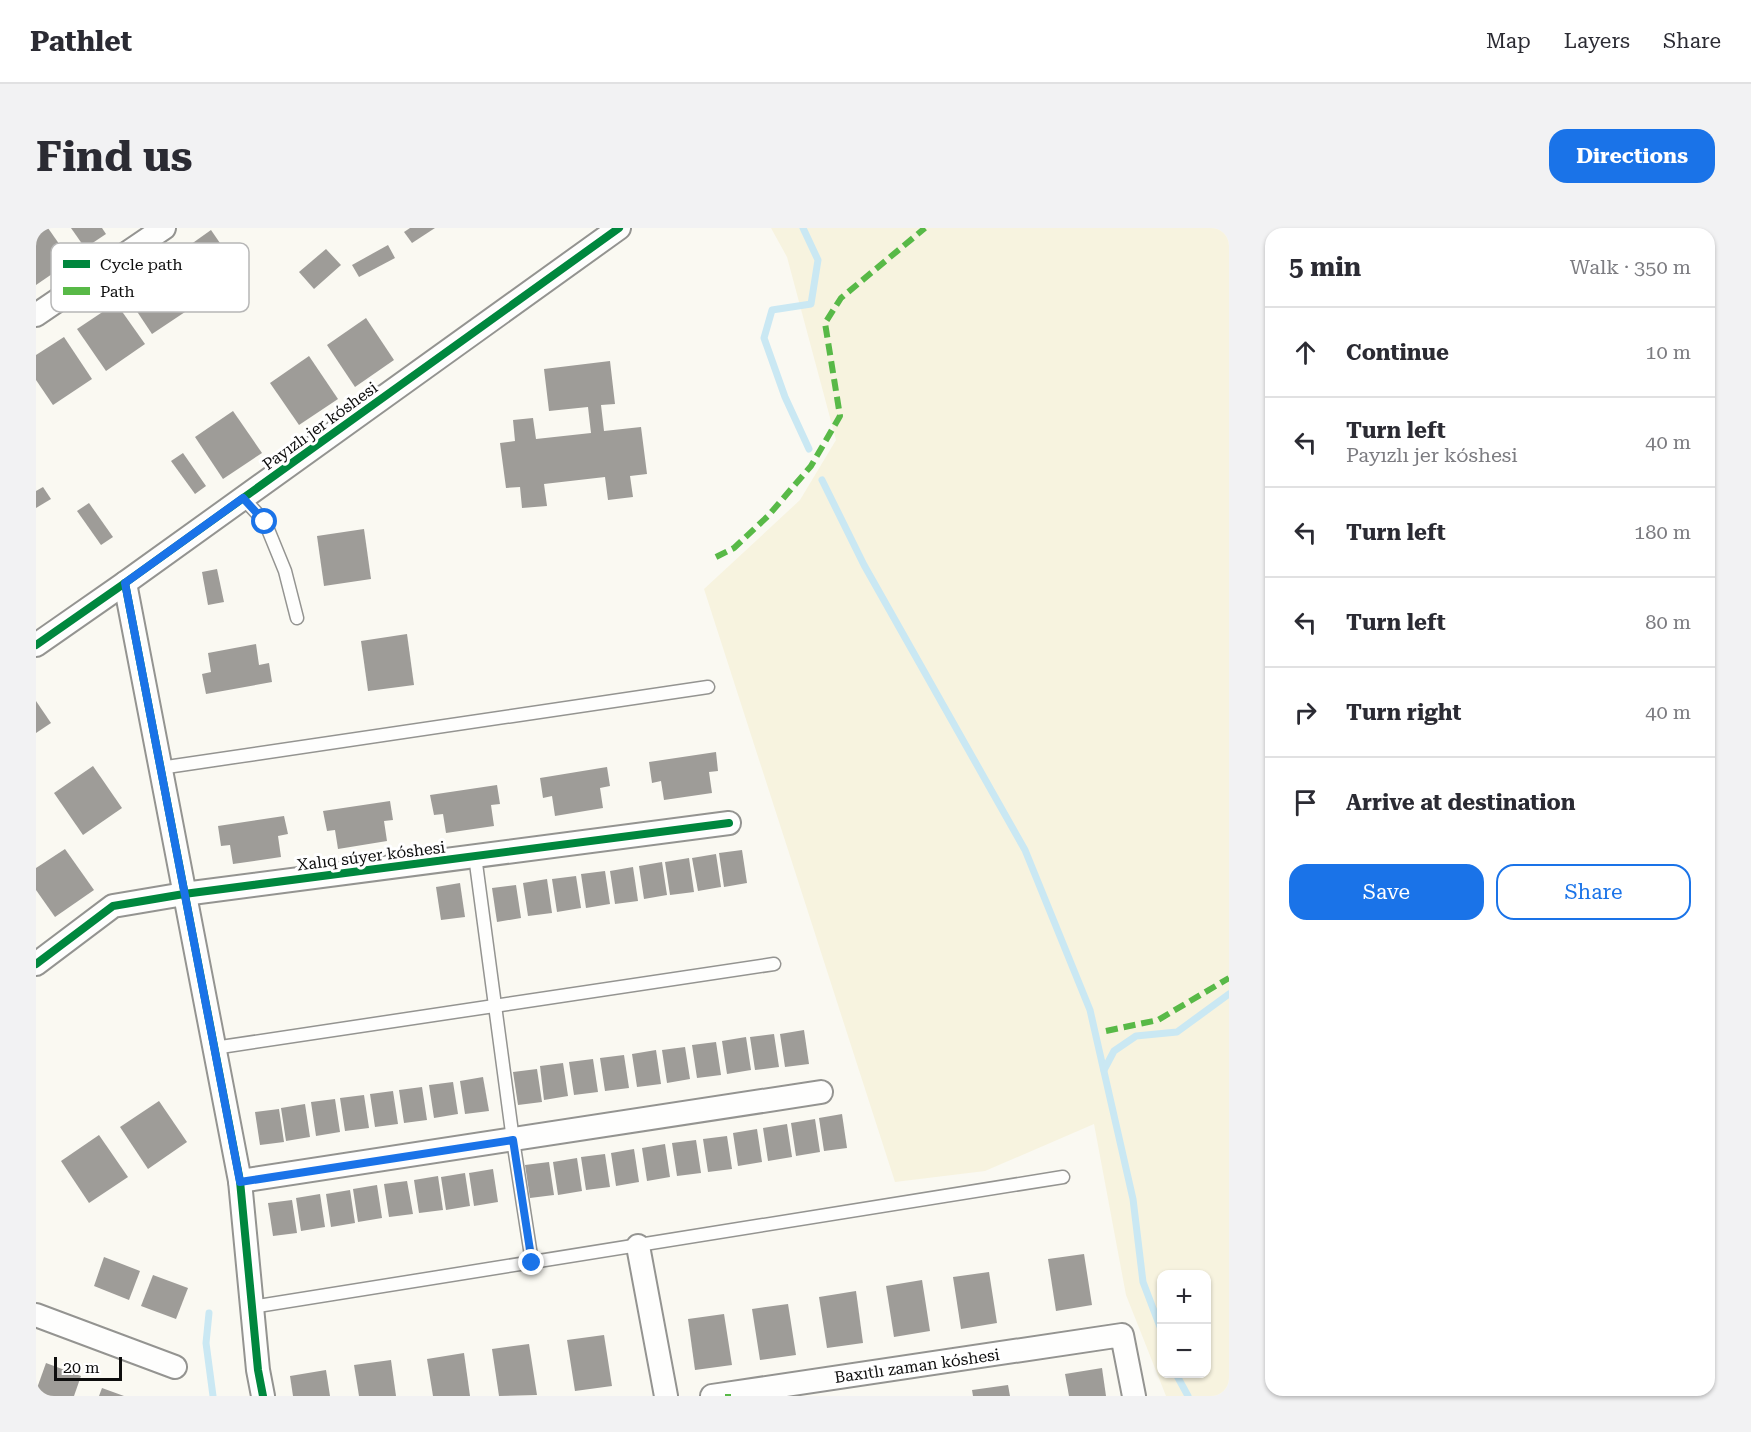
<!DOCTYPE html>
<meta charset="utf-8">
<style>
body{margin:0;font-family:"Roboto Serif",serif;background:#f2f2f3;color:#2b2b33}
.controls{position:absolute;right:18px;bottom:18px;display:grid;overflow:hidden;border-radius:12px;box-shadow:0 2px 4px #0004}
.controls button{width:54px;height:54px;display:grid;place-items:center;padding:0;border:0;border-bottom:2px solid #e1e1e2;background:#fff;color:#2b2b33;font:30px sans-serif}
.scale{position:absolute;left:18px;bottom:15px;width:68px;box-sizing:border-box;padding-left:6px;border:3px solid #0e0e0e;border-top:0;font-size:16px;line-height:21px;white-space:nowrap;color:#0e0e0e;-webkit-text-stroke:4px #fff;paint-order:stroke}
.stop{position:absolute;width:18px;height:18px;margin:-14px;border:4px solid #1a73e8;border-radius:50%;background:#fff}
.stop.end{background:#1a73e8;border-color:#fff;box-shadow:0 2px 6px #0008}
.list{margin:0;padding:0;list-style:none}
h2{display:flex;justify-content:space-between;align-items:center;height:78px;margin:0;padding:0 24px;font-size:26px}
h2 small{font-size:20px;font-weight:400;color:#7c7c81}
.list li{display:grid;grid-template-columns:39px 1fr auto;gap:18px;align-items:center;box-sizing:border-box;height:90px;padding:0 24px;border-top:2px solid #e1e1e2}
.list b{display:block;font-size:22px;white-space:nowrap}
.list p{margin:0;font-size:20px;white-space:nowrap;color:#7c7c81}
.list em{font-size:20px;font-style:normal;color:#7c7c81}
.actions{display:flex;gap:12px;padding:18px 24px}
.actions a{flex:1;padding:14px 0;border:2px solid #1a73e8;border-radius:18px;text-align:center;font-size:21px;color:#1a73e8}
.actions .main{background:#1a73e8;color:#fff}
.icon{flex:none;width:33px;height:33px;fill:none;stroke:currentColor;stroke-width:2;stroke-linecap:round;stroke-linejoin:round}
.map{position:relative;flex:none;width:1193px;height:1168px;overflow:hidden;border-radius:18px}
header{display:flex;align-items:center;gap:36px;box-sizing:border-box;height:84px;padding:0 30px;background:#fff;border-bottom:2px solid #e1e1e2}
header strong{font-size:28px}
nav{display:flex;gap:33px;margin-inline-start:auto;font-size:21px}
.intro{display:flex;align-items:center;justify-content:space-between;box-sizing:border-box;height:144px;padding:0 36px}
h1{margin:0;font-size:42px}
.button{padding:15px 27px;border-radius:18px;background:#1a73e8;color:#fff;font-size:21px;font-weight:700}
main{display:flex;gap:36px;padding:0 36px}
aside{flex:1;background:#fff;border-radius:18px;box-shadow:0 2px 4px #0004}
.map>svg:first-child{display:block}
.farmland{fill:#f7f3df;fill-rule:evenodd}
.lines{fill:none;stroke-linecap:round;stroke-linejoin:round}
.stream{stroke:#cae8f3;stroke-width:7}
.building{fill:#9e9c98}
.service-casing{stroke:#949491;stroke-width:15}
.minor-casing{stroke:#949491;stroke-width:26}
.service{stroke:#fefefd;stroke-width:12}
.minor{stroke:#fefefd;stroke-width:22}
.quiet{stroke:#58b947;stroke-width:6;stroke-dasharray:12 6;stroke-linecap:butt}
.cycleway-casing{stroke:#fff;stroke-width:11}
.cycleway{stroke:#00873e;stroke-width:8}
.route{stroke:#1a73e8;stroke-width:8}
.labels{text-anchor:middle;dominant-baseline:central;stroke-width:6;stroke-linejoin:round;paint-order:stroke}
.street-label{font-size:16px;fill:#0e0e0e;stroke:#fff}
.key{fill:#fff;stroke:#b7b7b7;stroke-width:1.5}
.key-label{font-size:16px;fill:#0e0e0e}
</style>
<header>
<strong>Pathlet</strong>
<nav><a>Map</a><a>Layers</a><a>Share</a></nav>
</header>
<div class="intro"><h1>Find us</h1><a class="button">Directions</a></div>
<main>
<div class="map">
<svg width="1193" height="1168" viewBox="0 0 1193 1168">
<rect width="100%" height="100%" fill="#faf9f2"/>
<path class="farmland" d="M735 0H1193V1168H1130L1090 1067 1058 896 949 943 859 954 668 361 764 272 800 212 751 29ZM1126 1046H1170V1146H1126Z"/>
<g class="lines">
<g class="stream">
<path d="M767 0 782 32 775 76 736 82 728 110 749 169 773 221"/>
<path d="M786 252 828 337 989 622 1054 782 1097 971 1107 1054 1126 1104"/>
<path d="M1068 842 1078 823 1100 808 1141 804 1193 766"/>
<path d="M173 1085 170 1115 177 1168"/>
<path d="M1140 1146 1152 1168"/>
</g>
</g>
<g class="building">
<path d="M0 0H12L35 33 0 57Z"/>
<path d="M35 0H66L70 6 49 20Z"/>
<path d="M374 0H399L376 15 368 4Z"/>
<path d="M175 2 204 44 165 71 137 29Z"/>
<path d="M352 17 359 30 323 49 316 37Z"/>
<path d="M290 21 305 37 278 61 263 44Z"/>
<path d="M126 38 155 80 116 106 88 64Z"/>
<path d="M80 75 109 116 70 143 41 101Z"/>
<path d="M330 90 358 132 319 159 291 117Z"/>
<path d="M28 109 56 151 17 177 0 152V127Z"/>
<path d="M273 128 302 171 263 197 234 155Z"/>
<path d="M574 133 579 176 565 177 568 203 605 199 611 246 594 248 597 269 572 272 569 249 508 256 511 278 486 280 484 259 470 260 464 215 479 213 477 192 497 190 500 211 555 205 552 179 513 183 508 141Z"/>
<path d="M197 183 226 225 187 251 159 209Z"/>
<path d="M147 225 170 258 159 266 135 233Z"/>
<path d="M7 259 15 271 0 280V263Z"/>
<path d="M53 275 77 309 65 317 41 283Z"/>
<path d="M328 301 335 351 288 358 281 308Z"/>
<path d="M181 341 188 374 172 377 166 344Z"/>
<path d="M371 406 378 457 332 463 325 413Z"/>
<path d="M220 416 223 437 233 435 236 454 170 466 166 446 175 444 172 425Z"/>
<path d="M0 473 15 495 0 505Z"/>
<path d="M680 524 682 543 673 544 676 565 628 572 625 553 616 555 613 534Z"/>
<path d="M57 538 86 580 47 607 18 565Z"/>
<path d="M571 539 574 558 564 560 567 580 519 588 516 568 507 570 504 550Z"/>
<path d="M461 557 464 576 455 577 458 598 410 605 407 586 398 587 394 567Z"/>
<path d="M354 573 357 592 348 593 351 613 302 621 299 602 291 603 287 583Z"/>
<path d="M248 588 252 606 242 608 245 629 197 636 194 617 185 618 182 598Z"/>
<path d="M29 621 58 662 19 689 0 662V640Z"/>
<path d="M706 622 711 655 688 659 683 625Z"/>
<path d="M680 626 685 659 662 663 656 630Z"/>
<path d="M653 630 658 664 634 667 629 634Z"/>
<path d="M626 634 631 667 608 671 603 638Z"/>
<path d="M597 639 602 673 579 676 574 643Z"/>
<path d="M569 643 574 676 550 680 545 646Z"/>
<path d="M540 648 545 680 521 684 516 651Z"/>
<path d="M511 651 516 685 492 688 487 655Z"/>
<path d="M424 655 429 689 405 692 400 659Z"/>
<path d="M480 657 485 690 461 694 456 660Z"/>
<path d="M768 802 773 836 749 839 744 806Z"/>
<path d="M738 806 743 839 719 842 714 809Z"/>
<path d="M710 809 715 842 691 846 686 813Z"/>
<path d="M680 814 685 847 661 850 656 817Z"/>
<path d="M649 819 654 851 631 855 626 822Z"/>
<path d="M620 822 625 856 601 859 596 826Z"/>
<path d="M588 827 593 860 569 863 564 830Z"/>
<path d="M557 831 562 864 538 867 533 834Z"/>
<path d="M527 835 532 868 508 872 504 838Z"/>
<path d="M501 841 506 874 482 877 477 844Z"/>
<path d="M447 849 453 883 429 886 424 853Z"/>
<path d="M417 854 422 886 398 890 393 857Z"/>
<path d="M386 859 391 892 368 895 363 862Z"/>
<path d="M357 863 362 896 339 899 334 866Z"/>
<path d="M328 867 333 900 309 903 304 870Z"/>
<path d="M299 871 304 904 280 908 275 874Z"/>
<path d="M123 873 151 914 112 941 84 899Z"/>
<path d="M269 876 274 909 250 913 245 880Z"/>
<path d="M243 881 248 914 224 917 219 884Z"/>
<path d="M806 886 811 920 788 923 783 890Z"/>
<path d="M779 891 784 924 760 928 755 895Z"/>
<path d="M751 896 756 929 732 933 727 900Z"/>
<path d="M721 901 726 934 702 938 697 905Z"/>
<path d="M63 907 92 949 53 975 25 933Z"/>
<path d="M691 908 696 941 672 944 667 911Z"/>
<path d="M660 912 665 945 641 948 636 915Z"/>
<path d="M629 916 634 949 611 953 606 920Z"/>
<path d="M598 921 603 954 580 958 575 925Z"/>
<path d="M569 926 574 959 550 962 545 929Z"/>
<path d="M541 930 546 963 522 967 517 934Z"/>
<path d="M513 934 518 967 494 970 489 937Z"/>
<path d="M457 941 462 974 438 978 433 945Z"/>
<path d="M429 945 434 978 410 982 405 949Z"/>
<path d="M402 948 407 982 383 985 378 952Z"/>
<path d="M371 953 377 986 353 989 348 956Z"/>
<path d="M341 957 346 990 322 994 317 961Z"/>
<path d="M314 962 319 995 295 999 290 966Z"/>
<path d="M284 966 289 999 265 1003 260 970Z"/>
<path d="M256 972 261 1005 237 1008 232 975Z"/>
<path d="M1048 1026 1056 1077 1020 1083 1012 1031Z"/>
<path d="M68 1029 104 1043 93 1072 58 1058Z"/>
<path d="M953 1044 961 1095 925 1101 917 1049Z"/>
<path d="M117 1047 152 1060 140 1091 105 1078Z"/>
<path d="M886 1052 894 1103 858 1109 850 1058Z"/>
<path d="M820 1063 827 1115 791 1120 783 1069Z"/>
<path d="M752 1076 760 1127 724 1132 716 1081Z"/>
<path d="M688 1086 696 1137 659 1142 652 1091Z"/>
<path d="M568 1107 576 1158 539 1163 531 1112Z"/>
<path d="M493 1116 501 1167 463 1168 456 1121Z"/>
<path d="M428 1125 434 1168H397L391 1131Z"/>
<path d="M355 1132 360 1168H323L318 1137Z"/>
<path d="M10 1135 45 1148 38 1168H0V1163Z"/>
<path d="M1066 1140 1070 1168H1033L1029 1146Z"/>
<path d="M290 1142 294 1168H257L254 1148Z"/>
<path d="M972 1157 974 1168H937L936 1162Z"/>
<path d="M66 1160 88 1168H63Z"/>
</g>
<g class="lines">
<defs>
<g id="service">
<path d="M207 270 229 294 249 343 261 390"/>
<path d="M124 540 672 459"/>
<path d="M439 628 477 912 496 1034"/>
<path d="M178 820 738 736"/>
<path d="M216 1079 1027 949"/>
</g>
<g id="minor">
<path d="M0 87 128 0"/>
<path d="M89 355 204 953 222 1142 227 1168"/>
<path d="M0 417 89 355 583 0"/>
<path d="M0 736 77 678 148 666 693 595"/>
<path d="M204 953 785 864"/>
<path d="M602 1018 630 1168"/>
<path d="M0 1087 139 1139"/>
<path d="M676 1168 1086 1107 1098 1168"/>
</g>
</defs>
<use href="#service" class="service-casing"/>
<use href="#minor" class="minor-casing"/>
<use href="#service" class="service"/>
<use href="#minor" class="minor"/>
<g class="quiet">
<path d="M680 329 698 320 732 288 775 238 804 188 789 95 805 70 889 0"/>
<path d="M1070 803 1122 792 1193 750"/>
<path d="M692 1166V1168"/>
</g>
<defs>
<g id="cycleway">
<path d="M89 355 204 953 222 1142 227 1168"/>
<path d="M0 417 89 355 583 0"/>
<path d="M0 736 77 678 148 666 693 595"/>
</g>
</defs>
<use href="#cycleway" class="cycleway-casing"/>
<use href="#cycleway" class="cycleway"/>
</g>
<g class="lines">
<path class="route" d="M229 294 207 270 89 355 204 954 477 912 496 1035"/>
</g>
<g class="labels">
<g class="street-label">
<text transform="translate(284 198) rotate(-36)">Payızlı jer kóshesi</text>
<text transform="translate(335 628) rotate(-7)">Xalıq súyer kóshesi</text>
<text transform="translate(881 1138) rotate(-8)">Baxıtlı zaman kóshesi</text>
</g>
</g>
<rect x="15" y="15" width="198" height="69" rx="9" class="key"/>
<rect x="27" y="32" width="27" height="8" fill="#00873e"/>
<rect x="27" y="59" width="27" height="8" fill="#58b947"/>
<g class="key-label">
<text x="64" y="42">Cycle path</text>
<text x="64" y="69">Path</text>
</g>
</svg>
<div class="controls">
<button>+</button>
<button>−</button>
</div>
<div class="scale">20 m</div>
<div class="stop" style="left:229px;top:294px"></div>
<div class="stop end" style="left:496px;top:1035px"></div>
</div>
<aside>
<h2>5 min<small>Walk · 350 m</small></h2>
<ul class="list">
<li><svg class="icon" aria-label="ahead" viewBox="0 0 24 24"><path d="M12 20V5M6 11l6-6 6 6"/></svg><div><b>Continue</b></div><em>10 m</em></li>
<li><svg class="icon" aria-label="left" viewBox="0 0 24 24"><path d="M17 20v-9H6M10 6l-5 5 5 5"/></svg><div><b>Turn left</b><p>Payızlı jer kóshesi</p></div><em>40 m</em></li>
<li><svg class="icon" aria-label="left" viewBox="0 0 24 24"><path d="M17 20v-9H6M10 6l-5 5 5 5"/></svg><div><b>Turn left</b></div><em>180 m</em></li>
<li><svg class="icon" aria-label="left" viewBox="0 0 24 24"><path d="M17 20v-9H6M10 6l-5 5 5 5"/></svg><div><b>Turn left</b></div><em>80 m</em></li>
<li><svg class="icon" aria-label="right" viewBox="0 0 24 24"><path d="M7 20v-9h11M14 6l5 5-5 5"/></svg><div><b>Turn right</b></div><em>40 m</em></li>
<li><svg class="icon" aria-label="arrive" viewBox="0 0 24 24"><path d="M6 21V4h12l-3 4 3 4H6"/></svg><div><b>Arrive at destination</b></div></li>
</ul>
<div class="actions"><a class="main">Save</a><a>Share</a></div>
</aside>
</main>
